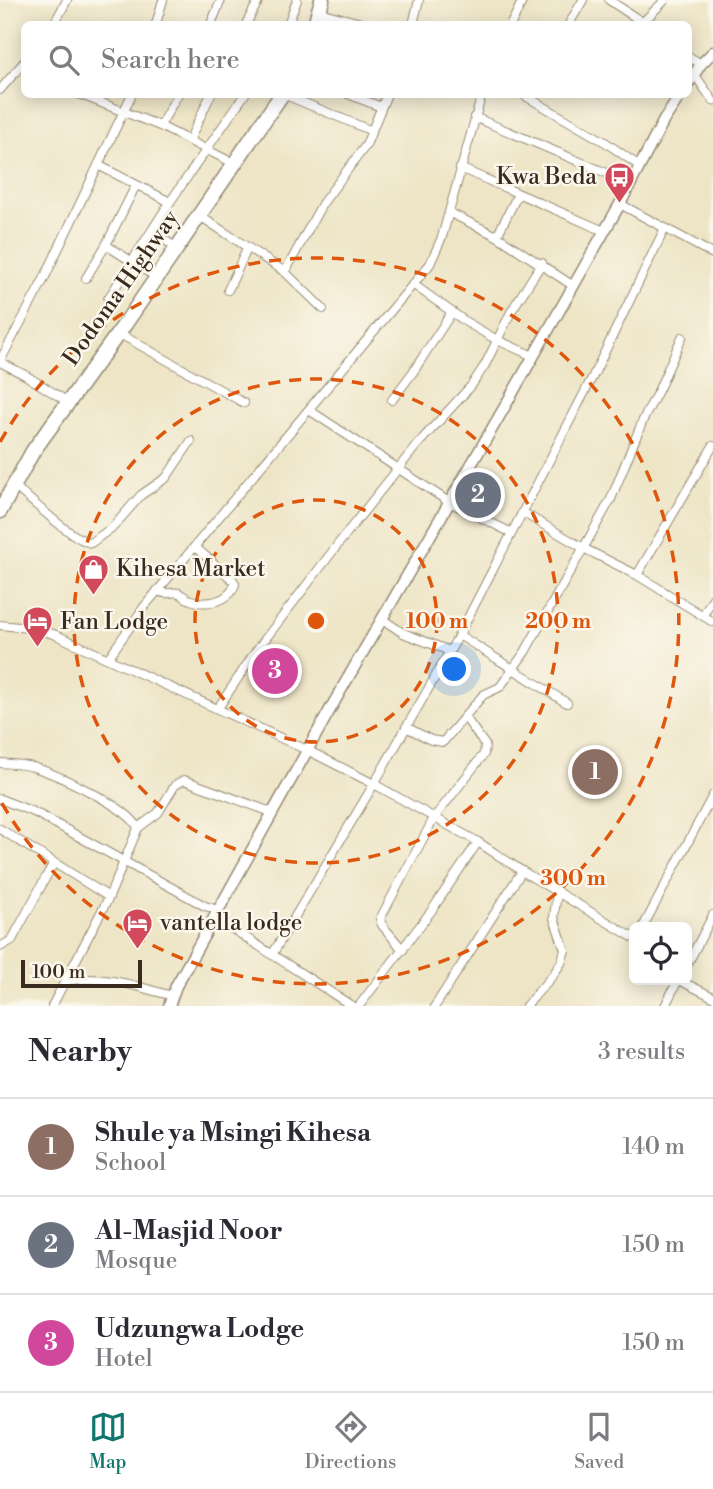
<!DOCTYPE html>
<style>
body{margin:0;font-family:"Libre Bodoni",serif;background:#f7f7f7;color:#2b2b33}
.controls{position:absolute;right:21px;bottom:21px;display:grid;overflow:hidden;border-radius:10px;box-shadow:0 4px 18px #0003}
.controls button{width:63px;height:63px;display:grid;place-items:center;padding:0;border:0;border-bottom:2px solid #e1e1e2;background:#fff;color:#2b2b33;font:35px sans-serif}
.scale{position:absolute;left:21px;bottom:18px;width:121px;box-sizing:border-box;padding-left:7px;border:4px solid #3b2a1e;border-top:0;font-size:19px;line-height:24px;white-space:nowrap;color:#3b2a1e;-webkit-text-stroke:5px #fbf7ec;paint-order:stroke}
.you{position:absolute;left:455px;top:670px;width:24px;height:24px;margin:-18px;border:5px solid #fff;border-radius:50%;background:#1a73e8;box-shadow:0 0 0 10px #1a73e833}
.badge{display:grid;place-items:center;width:46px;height:46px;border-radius:50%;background:#0f766e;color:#fff;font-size:23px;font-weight:700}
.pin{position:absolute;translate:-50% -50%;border:4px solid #fff;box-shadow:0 2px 7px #0006}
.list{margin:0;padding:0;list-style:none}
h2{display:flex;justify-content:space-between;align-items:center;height:91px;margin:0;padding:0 28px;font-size:30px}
h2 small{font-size:23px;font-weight:400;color:#7c7c81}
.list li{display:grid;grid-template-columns:46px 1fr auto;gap:21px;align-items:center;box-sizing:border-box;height:98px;padding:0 28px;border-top:2px solid #e1e1e2}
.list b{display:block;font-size:26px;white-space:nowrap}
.list p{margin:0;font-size:23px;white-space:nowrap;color:#7c7c81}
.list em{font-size:23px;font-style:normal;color:#7c7c81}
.icon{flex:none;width:38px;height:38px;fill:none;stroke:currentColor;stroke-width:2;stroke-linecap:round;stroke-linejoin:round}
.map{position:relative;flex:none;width:713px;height:1006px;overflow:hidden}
.search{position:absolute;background:#fff;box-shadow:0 4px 18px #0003;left:21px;right:21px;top:21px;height:77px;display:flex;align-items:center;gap:18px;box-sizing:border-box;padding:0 24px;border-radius:10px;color:#7c7c81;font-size:26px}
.sheet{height:385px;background:#fff}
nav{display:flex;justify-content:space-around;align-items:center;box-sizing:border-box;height:98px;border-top:2px solid #e1e1e2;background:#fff;font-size:19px;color:#7c7c81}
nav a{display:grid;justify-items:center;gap:4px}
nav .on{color:#0f766e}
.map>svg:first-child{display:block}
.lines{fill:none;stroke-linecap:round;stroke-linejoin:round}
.street-casing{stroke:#948872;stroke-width:10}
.secondary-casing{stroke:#948872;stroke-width:13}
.highway-casing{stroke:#948872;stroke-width:17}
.street{stroke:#fff;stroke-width:8}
.secondary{stroke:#fff;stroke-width:10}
.highway{stroke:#fff;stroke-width:14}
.ring{fill:none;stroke:#df570d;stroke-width:3.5;stroke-dasharray:12 9}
.labels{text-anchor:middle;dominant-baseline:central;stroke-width:5;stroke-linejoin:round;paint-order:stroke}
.poi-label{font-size:23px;fill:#3b2a1e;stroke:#fbf7ec;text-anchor:start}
.street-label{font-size:23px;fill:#3b2a1e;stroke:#fbf7ec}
.centre{fill:#df570d;stroke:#fbf7ec;stroke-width:3.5}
.ring-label{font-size:21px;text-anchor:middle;font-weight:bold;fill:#df570d;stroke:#fbf7ec;stroke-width:5;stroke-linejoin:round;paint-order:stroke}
</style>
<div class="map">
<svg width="713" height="1006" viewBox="0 0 713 1006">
<rect width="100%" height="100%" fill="#fbf7ec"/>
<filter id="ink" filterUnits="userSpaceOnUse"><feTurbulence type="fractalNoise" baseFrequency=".0143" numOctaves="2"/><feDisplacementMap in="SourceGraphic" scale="14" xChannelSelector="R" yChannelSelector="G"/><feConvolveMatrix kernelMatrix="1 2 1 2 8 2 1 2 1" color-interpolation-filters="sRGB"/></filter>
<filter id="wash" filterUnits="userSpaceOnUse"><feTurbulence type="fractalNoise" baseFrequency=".00686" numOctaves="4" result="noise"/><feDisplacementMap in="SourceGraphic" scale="28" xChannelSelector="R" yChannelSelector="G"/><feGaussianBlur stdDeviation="1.57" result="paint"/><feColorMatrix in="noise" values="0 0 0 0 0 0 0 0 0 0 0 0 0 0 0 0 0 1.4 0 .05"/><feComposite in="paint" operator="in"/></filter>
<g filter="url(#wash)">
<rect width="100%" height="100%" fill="#eee5c6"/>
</g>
<g filter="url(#ink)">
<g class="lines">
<defs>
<g id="street">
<path d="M609 0 645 24"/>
<path d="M319 12 365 24"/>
<path d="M642 23 665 0"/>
<path d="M54 24 67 0"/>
<path d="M156 24 163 0"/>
<path d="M211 24 221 0"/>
<path d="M246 24 259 0"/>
<path d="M288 24 297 0"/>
<path d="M413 24 419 0"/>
<path d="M511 24 523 0"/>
<path d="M569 24 583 0"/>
<path d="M688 56 701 64"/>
<path d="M695 75 713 101"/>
<path d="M0 90 24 62"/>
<path d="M79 94 160 126 235 164"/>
<path d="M283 94 372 131"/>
<path d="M348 94 381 107"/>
<path d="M522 94 605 142 638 165"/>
<path d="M474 117 630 183"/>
<path d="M160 126 178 94"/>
<path d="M189 141 211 94"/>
<path d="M98 165 170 202"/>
<path d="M460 168 604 231"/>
<path d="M620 204 713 254"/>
<path d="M450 213 497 236 572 285"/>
<path d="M200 216 285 272 323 309"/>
<path d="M152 232 177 248"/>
<path d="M497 236 518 194"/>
<path d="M106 245 156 277"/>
<path d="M285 272 322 204 366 145 387 94"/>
<path d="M86 278 106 245 136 185"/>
<path d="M414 285 466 322 497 340 533 356"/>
<path d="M228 290 247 249"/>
<path d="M108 299 170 202 245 94"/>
<path d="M118 333 244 403"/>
<path d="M0 361 43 281 132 94"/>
<path d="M0 362 25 375 68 402"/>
<path d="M392 400 413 372 452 312"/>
<path d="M309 410 449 502 510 532"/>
<path d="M14 486C32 500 71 539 91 543L114 526 141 495 166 478 191 441"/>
<path d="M522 512 585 549 637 575 713 622"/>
<path d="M637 575 713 446"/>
<path d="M157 591C170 596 169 591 179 593 181 594 186 598 188 599 205 606 229 603 235 584L233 580 195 547"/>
<path d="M703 615 713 598"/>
<path d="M382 619 403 633 450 651"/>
<path d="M0 625 38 629 56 635 309 751 374 784 478 842 522 871 634 938"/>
<path d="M459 635 567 703"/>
<path d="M109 657 144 607 430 264 442 237 482 94"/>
<path d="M218 708 256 651 349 530 417 445 471 386 485 365 512 310 542 263"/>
<path d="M406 727 431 740 443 742 483 695 500 687 525 652 611 499 643 420 659 389 682 337"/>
<path d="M0 763C11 764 23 764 33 767 56 774 129 807 138 828L109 897 52 1006"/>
<path d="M0 799 36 813 205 906 218 910"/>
<path d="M138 828 158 813 175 785 184 780 271 812"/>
<path d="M0 829 109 897"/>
<path d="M214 917 352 1006"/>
<path d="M643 927 713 795"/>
<path d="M0 947 12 940 53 864"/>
<path d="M403 950 382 925 380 919 434 818 484 754 485 745 465 717"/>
<path d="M272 955 374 784 459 635 593 376 665 228"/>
<path d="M687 965 713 915"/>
<path d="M679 980 713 997"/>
<path d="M65 981C102 974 136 986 172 996"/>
<path d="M359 1006 432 910 478 842"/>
<path d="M435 1006 522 871"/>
<path d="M526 1006 553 975 561 963 565 950 554 918 557 891"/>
<path d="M665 1006 678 980"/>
</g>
<g id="secondary">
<path d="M688 84 701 64 713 52"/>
<path d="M169 1006 176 986 341 690 504 408 620 204 664 120 681 94"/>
</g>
<g id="highway">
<path d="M315 24 322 0"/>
<path d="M0 511 33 451 125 324 282 94"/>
</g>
</defs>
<use href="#street" class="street-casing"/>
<use href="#secondary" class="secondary-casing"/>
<use href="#highway" class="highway-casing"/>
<use href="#street" class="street"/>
<use href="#secondary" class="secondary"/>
<use href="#highway" class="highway"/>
</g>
</g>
<g class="ring">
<circle cx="316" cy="621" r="121"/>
<circle cx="316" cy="621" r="242"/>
<path d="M0 442A363 363 0 1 1 0 800"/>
</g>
<defs>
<symbol id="bus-pin" viewBox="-11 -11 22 30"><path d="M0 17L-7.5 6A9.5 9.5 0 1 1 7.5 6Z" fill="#d1495b" stroke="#fbf7ec"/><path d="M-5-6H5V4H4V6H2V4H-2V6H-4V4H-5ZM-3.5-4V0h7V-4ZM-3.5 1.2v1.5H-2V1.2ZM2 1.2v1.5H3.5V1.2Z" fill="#fff"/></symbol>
<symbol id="shop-pin" viewBox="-11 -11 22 30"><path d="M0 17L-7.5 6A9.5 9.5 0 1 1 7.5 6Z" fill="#d1495b" stroke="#fbf7ec"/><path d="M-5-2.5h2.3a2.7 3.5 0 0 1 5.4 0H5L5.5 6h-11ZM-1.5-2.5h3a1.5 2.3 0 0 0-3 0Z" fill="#fff"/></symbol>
<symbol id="hotel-pin" viewBox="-11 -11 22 30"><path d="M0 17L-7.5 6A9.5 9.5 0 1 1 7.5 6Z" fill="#d1495b" stroke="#fbf7ec"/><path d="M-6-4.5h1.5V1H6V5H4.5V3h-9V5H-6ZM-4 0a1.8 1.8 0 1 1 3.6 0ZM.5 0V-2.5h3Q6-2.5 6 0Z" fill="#fff"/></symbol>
</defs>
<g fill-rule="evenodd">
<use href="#bus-pin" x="602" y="160" width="35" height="47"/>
<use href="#shop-pin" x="76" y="552" width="35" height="47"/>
<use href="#hotel-pin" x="20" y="604" width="35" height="47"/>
<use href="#hotel-pin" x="120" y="906" width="35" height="47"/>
</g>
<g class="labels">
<g class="poi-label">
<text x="597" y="177" text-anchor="end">Kwa Beda</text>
<text x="116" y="569">Kihesa Market</text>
<text x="60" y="622">Fan Lodge</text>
<text x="160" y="923">vantella lodge</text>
</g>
<g class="street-label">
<text transform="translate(121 288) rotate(-55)">Dodoma Highway</text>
</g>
</g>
<circle cx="316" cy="621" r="10" class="centre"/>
<g class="ring-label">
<text x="437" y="628">100 m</text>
<text x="558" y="628">200 m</text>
<text x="573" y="885">300 m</text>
</g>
</svg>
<div class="controls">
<button><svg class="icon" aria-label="locate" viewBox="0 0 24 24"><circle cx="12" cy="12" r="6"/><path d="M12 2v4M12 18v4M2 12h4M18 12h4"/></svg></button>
</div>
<div class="scale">100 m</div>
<div class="you"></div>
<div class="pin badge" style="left:595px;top:772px;background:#8d6e63">1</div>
<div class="pin badge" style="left:478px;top:495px;background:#6b7280">2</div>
<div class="pin badge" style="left:275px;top:671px;background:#d1479c">3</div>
<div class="search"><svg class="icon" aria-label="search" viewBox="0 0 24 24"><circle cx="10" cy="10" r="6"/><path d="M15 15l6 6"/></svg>Search here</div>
</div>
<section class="sheet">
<h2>Nearby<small>3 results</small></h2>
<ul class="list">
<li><span class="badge" style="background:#8d6e63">1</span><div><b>Shule ya Msingi Kihesa</b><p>School</p></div><em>140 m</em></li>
<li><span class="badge" style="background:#6b7280">2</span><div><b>Al-Masjid Noor</b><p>Mosque</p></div><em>150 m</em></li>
<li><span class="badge" style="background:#d1479c">3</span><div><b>Udzungwa Lodge</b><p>Hotel</p></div><em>150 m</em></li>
</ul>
</section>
<nav>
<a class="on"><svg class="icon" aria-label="map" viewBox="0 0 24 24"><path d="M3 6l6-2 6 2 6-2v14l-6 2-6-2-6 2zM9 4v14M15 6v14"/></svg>Map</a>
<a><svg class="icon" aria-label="directions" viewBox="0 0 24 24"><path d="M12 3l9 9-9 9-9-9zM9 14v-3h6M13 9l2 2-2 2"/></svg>Directions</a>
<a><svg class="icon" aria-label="saved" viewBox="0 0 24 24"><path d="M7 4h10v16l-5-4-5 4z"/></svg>Saved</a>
</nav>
